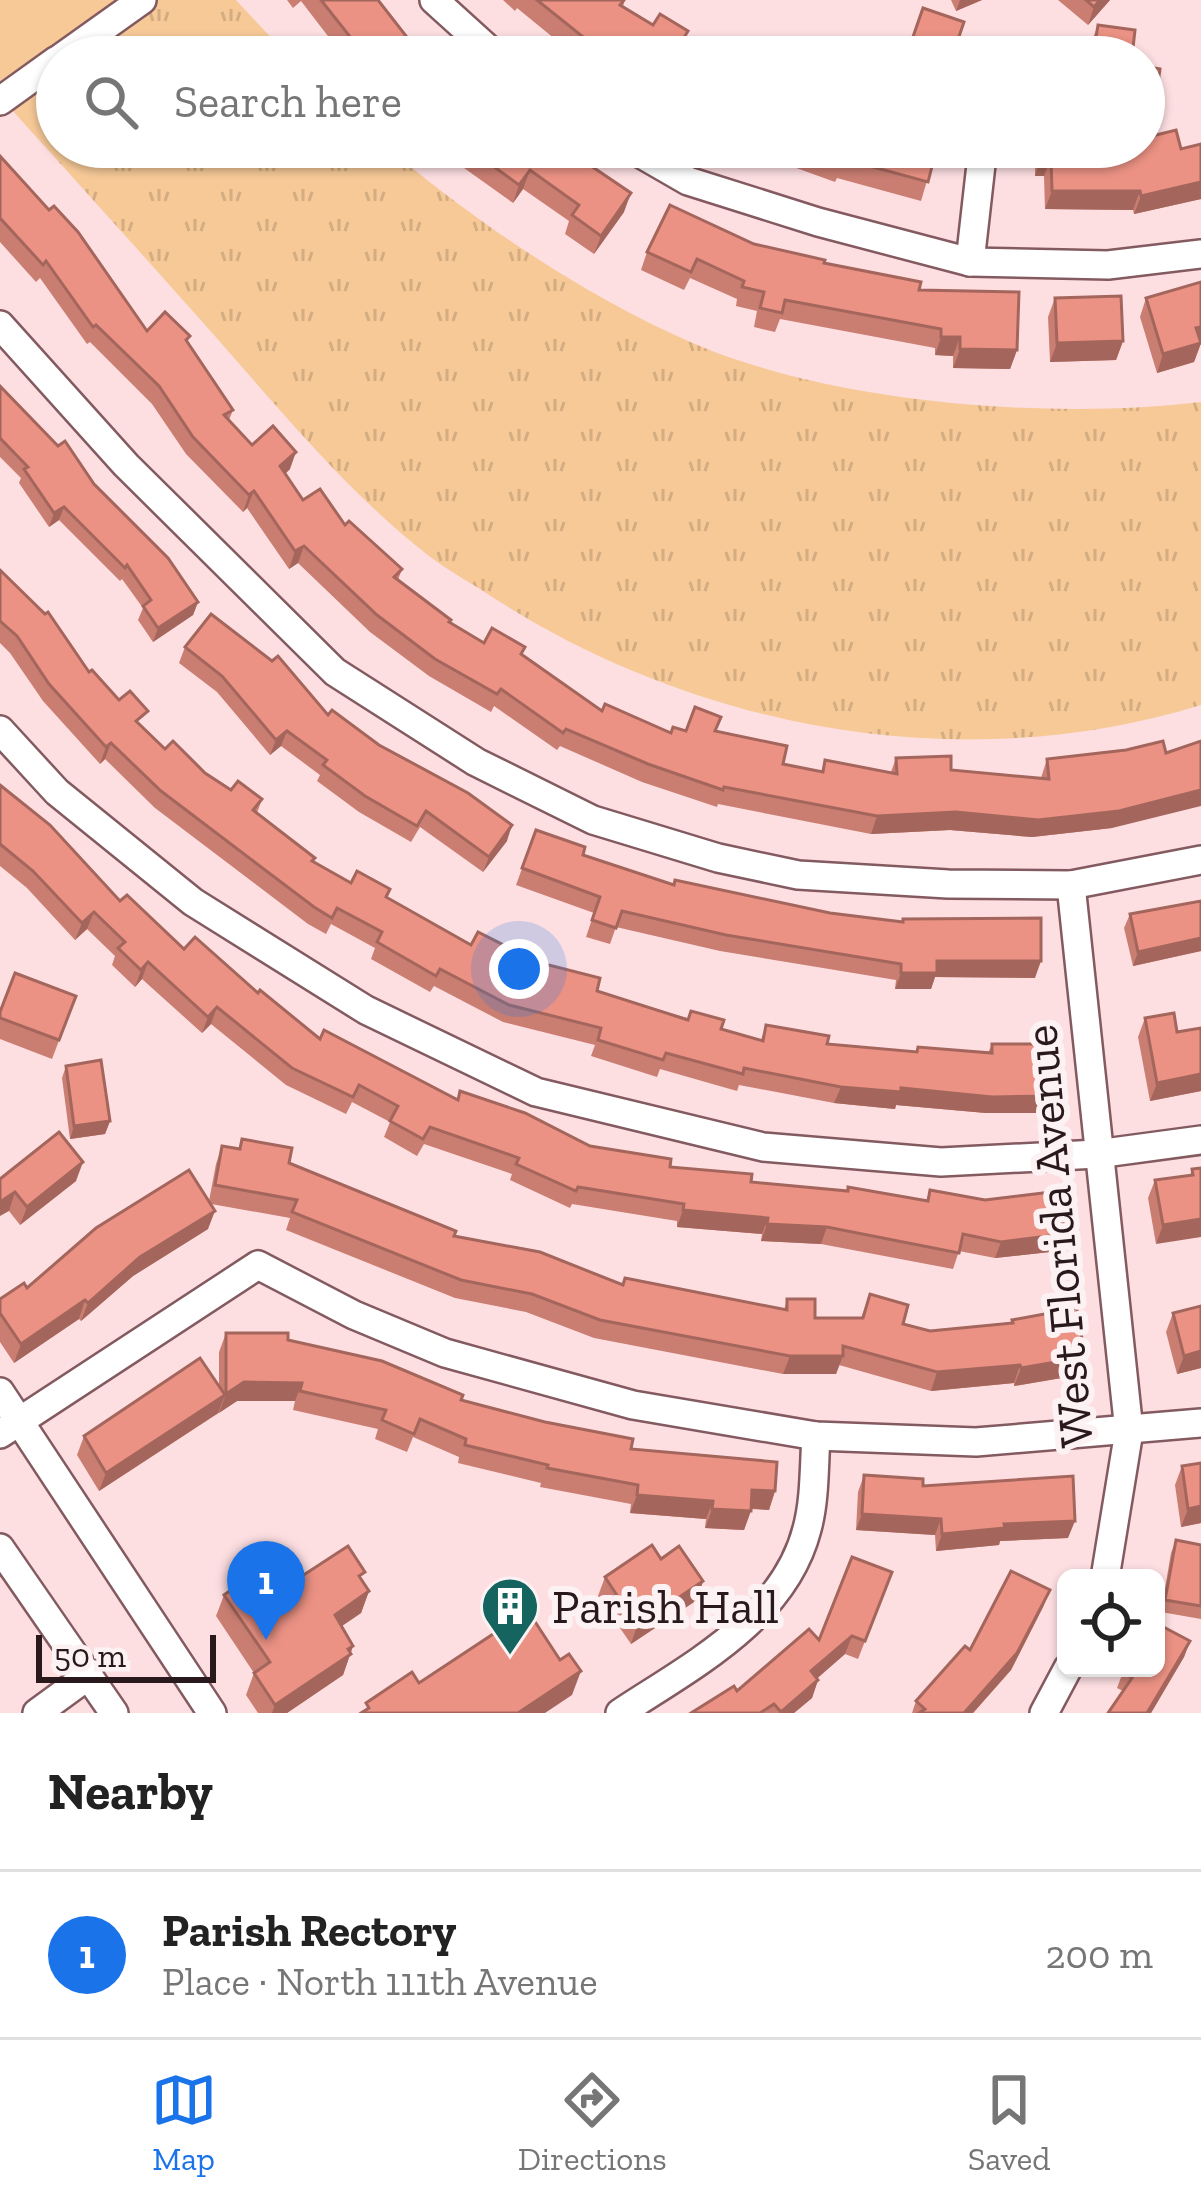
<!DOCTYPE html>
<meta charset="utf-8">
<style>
body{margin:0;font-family:"Zilla Slab",serif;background:#f6f6f6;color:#222}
.controls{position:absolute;right:36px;bottom:36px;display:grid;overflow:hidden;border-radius:18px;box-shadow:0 3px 9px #0004}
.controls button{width:108px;height:108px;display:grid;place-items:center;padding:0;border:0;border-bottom:3px solid #e0e0e0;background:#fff;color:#222;font:60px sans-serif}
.scale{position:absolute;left:36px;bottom:30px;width:180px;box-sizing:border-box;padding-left:12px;border:6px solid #2a191c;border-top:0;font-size:33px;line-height:42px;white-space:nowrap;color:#2a191c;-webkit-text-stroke:9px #fcf2f3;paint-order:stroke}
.you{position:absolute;left:519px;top:969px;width:42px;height:42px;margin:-30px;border:9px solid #fff;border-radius:50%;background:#1a73e8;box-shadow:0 0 0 18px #1a73e833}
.badge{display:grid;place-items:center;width:78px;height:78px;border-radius:50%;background:#1a73e8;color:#fff;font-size:39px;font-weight:700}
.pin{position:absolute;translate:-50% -99px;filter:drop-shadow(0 3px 6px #0008)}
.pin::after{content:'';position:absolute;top:63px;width:42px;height:36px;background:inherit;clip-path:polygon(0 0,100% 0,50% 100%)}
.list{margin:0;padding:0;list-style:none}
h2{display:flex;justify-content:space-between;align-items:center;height:156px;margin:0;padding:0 48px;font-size:51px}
h2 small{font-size:39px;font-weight:400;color:#767676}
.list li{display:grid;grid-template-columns:78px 1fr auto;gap:36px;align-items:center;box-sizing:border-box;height:168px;padding:0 48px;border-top:3px solid #e0e0e0}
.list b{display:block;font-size:45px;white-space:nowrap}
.list p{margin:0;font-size:39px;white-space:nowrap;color:#767676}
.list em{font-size:39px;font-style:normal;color:#767676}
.icon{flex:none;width:66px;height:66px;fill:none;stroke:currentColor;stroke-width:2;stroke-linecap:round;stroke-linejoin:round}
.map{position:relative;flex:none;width:1201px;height:1713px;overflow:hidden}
.search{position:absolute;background:#fff;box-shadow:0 3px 9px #0004;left:36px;right:36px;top:36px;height:132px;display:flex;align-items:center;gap:30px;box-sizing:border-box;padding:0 42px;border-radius:66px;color:#767676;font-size:45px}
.sheet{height:324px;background:#fff}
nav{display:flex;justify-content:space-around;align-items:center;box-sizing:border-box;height:168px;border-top:3px solid #e0e0e0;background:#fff;font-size:33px;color:#767676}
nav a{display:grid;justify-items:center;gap:6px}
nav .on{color:#1a73e8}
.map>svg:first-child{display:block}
.grass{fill:url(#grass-tufts)}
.park{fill:#f6c997}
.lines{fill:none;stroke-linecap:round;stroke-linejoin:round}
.minor-casing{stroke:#835a60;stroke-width:32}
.minor{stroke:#fff;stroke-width:27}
.wall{fill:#ca7e72}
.shaded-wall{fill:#a4665c}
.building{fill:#eb9284;stroke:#a4665c;stroke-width:3}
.labels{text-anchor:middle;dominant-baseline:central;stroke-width:12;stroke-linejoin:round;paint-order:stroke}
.street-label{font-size:48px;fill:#2a191c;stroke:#fcf2f3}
.poi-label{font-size:48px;fill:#2a191c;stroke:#fcf2f3;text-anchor:start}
</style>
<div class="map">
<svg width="1201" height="1713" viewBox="0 0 1201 1713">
<defs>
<pattern id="grass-tufts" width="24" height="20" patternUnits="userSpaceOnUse" patternTransform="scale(3)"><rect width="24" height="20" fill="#f6c997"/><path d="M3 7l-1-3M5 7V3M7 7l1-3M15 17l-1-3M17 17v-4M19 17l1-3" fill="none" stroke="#d3ac82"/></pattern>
</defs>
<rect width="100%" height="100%" fill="#fddfe2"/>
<g class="grass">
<path d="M142 0H236L289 57H62Z"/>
<path d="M57 60V147H387C476 223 588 298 695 344 836 404 1051 420 1201 402V705C965 778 703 731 497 600 475 585 450 572 429 556 348 493 282 412 214 335 144 256 73 178 2 99Z"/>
</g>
<path class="park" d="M0 0H116L0 81Z"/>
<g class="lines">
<defs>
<g id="minor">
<path d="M434 0 497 57"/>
<path d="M62 57 142 0"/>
<path d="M1016 57V56"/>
<path d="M0 101 57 60"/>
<path d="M629 147 688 181 818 222 970 262 1108 265 1201 254"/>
<path d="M970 262 983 147"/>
<path d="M0 325 126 465 335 672 476 762 593 820 718 858 798 875 948 884 1071 885 1201 860"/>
<path d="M0 730 57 792 193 902 366 1010 536 1092 763 1147 941 1162 1097 1154 1201 1140"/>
<path d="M1071 885 1129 1431 1105 1578"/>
<path d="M0 1392 212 1713"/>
<path d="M0 1434 258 1265 354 1315 445 1353 633 1405 816 1436 976 1442 1201 1423"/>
<path d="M0 1548 114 1713"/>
<path d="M37 1713 89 1675"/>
<path d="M620 1713C691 1666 784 1619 807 1529 815 1500 814 1466 816 1436"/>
<path d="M1044 1713 1068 1668"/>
</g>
</defs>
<use href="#minor" class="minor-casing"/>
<use href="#minor" class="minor"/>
</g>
<g class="wall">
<path d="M287 0H378L413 45 437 57H344L301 1 293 8Z"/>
<path d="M503 0H625L623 6 682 49 677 57H577L517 8 515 11Z"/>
<path d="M951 0H982L956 11Z"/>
<path d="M1058 0H1110L1088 25Z"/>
<path d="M1098 25 1132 57H1089L1091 43Z"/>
<path d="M1201 144V199L1134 214 1133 210 1045 209 1044 176H1035V153L1037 147 1181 149Z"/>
<path d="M463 147H563L624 212 594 254 565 234 569 221 523 189 513 203 457 163Z"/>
<path d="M745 147H937L921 201 837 178 835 182 766 157Z"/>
<path d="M0 156 147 331 190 336 187 342 233 410 229 420 252 445 290 469 285 474 303 500 345 525 402 569 398 580 450 622 484 643 525 647 522 655 602 711 671 733 715 731 783 764 821 772 825 760 891 772 896 758 951 770 1041 778 1047 759 1112 828 1032 837 950 830 871 834 718 804 717 807 642 782 560 746 557 750 494 706 491 712 429 676 370 632 298 563 289 569 247 508 243 512 186 454 152 404 90 342 87 344 40 278 36 282 0 242Z"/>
<path d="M754 244 919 290 1017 350 1010 369 953 368V356L935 355V348L780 319 775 332 754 327 757 311 736 306 737 299 690 278 684 290 641 270 647 252Z"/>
<path d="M1055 298 1123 341 1116 360 1050 362 1048 317Z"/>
<path d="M1146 298 1201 343 1194 362 1157 373 1140 317Z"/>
<path d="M0 386 94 484 198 602 193 615 153 642 138 620 143 608 122 579 120 581 59 520 49 527 19 483 21 478 0 457Z"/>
<path d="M0 570 89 672 165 749 231 790 262 799 257 813 315 858 313 862 351 883 387 898 471 945 597 991 761 1040 766 1025 827 1044 916 1052 918 1047 988 1053 992 1044 1039 1072 1054 1096 1048 1113H986L896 1105 895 1109 834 1103 739 1085 737 1091 660 1069 657 1077 591 1056 595 1045 503 1022 434 986 430 992 371 959 375 948 331 924 326 934 308 924 155 808 105 759 100 764 43 701 10 653 0 643Z"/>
<path d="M185 647 328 715 507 841 483 872 420 827 411 842 359 812 317 781 320 775 281 746 270 755 217 692 179 663Z"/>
<path d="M0 785 120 901 184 949 258 993 320 1039 458 1100 590 1146 670 1167 751 1182 926 1201 930 1190 1065 1234 1059 1251 995 1258 959 1251 953 1269 821 1244 761 1241 762 1234 677 1227V1221L572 1204 570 1208 510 1180 512 1174 424 1144 417 1156 384 1137 390 1122 352 1102 346 1114 286 1085 211 1024 202 1033 142 979 135 987 112 965 115 956 87 929 75 940 27 888 0 866Z"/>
<path d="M536 830 583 855 673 885 1035 978 935 977 931 989H895L896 980 720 951 616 927 610 944 586 937 594 913 516 885Z"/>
<path d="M1201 901V951L1133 966 1124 928 1130 914Z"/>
<path d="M76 996 52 1059 0 1039V1012Z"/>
<path d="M1145 1018 1177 1032 1201 1028V1091L1150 1101 1138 1037Z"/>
<path d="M66 1066 110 1121 105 1134 70 1139 62 1078Z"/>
<path d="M242 1139 289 1163 454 1236 622 1284 625 1278 784 1310 787 1299 815 1318H861L870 1294 903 1324 930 1331 1011 1323 1012 1320 1079 1375 1014 1386V1383L931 1391 839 1365 836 1374H783L594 1338 526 1312 455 1298 286 1230 290 1218 211 1204 208 1229 133 1276 81 1321 79 1319 14 1363 0 1342V1299L209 1201 216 1164 222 1146 238 1149Z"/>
<path d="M1201 1168 1156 1244 1148 1198 1155 1180 1190 1176 1192 1169Z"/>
<path d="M0 1179 76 1181 20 1225 9 1211Z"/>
<path d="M1201 1306V1368L1177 1374 1166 1332 1173 1313Z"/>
<path d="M226 1333 288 1340 461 1400 775 1491 769 1510 751 1509 744 1530 705 1528 706 1519 630 1513 631 1504 540 1487 541 1483 458 1463 459 1457 413 1437 407 1452 375 1439 378 1429 293 1410 295 1401H237L99 1491 77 1455 84 1436 219 1386V1352Z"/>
<path d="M1182 1466 1201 1523 1181 1527 1175 1485Z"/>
<path d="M864 1475 923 1486 1068 1538 1000 1541 999 1545 936 1551 935 1535 856 1530 858 1492Z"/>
<path d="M1176 1540 1201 1545V1619L1161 1612 1171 1553Z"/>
<path d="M661 1559 703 1581 697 1600 631 1644 598 1596 605 1577Z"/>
<path d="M892 1572 858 1659 845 1654 817 1678 818 1680 812 1698 794 1713H691L737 1691 819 1640Z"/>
<path d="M299 1578 362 1581 369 1591 361 1613 342 1626 353 1646 343 1675 287 1713H258L246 1695 254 1673 216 1616 224 1595Z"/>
<path d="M1050 1590 1043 1607 1011 1670 973 1713H912L916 1701 970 1650Z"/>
<path d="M1190 1641 1184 1657 1151 1713H1108L1123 1691 1117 1688 1123 1672Z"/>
</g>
<g class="shaded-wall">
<path d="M960 0H982L956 11Z"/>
<path d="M1100 0H1110L1088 25 1094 7Z"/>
<path d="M688 31 682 49 677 57H672Z"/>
<path d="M1144 102 1155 104 1148 122H1144Z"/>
<path d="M1041 158H1051L1044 176H1035Z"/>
<path d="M530 170 523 189 513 203 519 185Z"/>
<path d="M1201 182V199L1134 214 1141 196Z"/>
<path d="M1052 191H1140L1133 210 1045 209Z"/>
<path d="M631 193 624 212 594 254 601 236Z"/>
<path d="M1201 327V343L1194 362 1157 373 1163 354 1196 328Z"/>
<path d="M941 337H960L953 356 935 355Z"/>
<path d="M1123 341 1116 360 1050 362 1057 343Z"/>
<path d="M960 349 1017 350 1010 369 953 368Z"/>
<path d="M296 452 290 469 274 484 280 466Z"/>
<path d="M254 491 247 508 243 512 249 495Z"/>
<path d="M64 507 59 520 49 527 54 513Z"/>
<path d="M304 546 298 563 289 569 295 551Z"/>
<path d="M198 602 193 615 153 642 158 628Z"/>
<path d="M287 731 281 746 270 755 276 740Z"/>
<path d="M111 743 105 759 100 764 106 747Z"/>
<path d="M1201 790V806L1112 828 1032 837 950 830 871 834 877 816Z"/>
<path d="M512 825 507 841 483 872 489 857Z"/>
<path d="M94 912 87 929 75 940 82 923Z"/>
<path d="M1201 938V951L1133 966 1138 952Z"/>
<path d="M937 961H1041L1035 978 935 977 931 989H895L901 973Z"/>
<path d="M148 962 142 979 135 987 141 970Z"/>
<path d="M217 1007 211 1024 202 1033 208 1017Z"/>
<path d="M1201 1074V1091L1150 1101 1157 1083Z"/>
<path d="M841 1087 901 1088 1054 1096 1048 1113H986L896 1105 895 1109 834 1103Z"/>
<path d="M110 1121 105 1134 70 1139 74 1126Z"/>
<path d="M83 1162 76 1181 20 1225 27 1207Z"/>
<path d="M15 1192 9 1211 0 1216V1202Z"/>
<path d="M683 1210 768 1218 762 1234 677 1227Z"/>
<path d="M215 1211 208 1229 133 1276 81 1321 88 1303 140 1257Z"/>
<path d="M1201 1219V1237L1156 1244 1163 1225Z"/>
<path d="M767 1224 827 1227 821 1244 761 1241Z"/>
<path d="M1065 1234 1059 1251 995 1258 1001 1242Z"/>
<path d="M85 1300 79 1319 14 1363 21 1344Z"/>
<path d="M1201 1351V1368L1177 1374 1184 1356Z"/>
<path d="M790 1356H843L836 1374H783Z"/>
<path d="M1085 1357 1079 1375 1014 1386 1021 1368Z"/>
<path d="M1020 1365 1014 1383 931 1391 937 1372Z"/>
<path d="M244 1382 302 1383 295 1401H237L219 1413 226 1394Z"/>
<path d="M225 1395 218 1413 99 1491 106 1473Z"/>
<path d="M752 1490 775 1491 769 1510 745 1508Z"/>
<path d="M637 1495 713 1501 706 1519 630 1513Z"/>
<path d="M1201 1506V1523L1181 1527 1188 1509Z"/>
<path d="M712 1509 751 1511 744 1530 705 1528Z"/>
<path d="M862 1514 941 1519 935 1535 856 1530Z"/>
<path d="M1075 1521 1068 1538 1000 1541 999 1545 936 1551 942 1534 1004 1524Z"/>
<path d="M703 1581 697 1600 631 1644 637 1626Z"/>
<path d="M1050 1590 1043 1607 1011 1670 973 1713H964Z"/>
<path d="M369 1591 361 1613 327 1636 335 1615Z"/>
<path d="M852 1636 845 1654 804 1690 811 1671Z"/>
<path d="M1190 1641 1184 1657 1151 1713H1147Z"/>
<path d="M353 1646 343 1675 287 1713H272L275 1705Z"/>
<path d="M581 1671 572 1695 545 1713H518Z"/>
<path d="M818 1680 812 1698 794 1713H780Z"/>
</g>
<g class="building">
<path d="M321 0H378L413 45 419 39 437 57H366Z"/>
<path d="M537 0H624L620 5 653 25 660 14 688 31 672 57H608Z"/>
<path d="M1086 0H1100L1094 7Z"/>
<path d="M923 8 964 22 952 57H906Z"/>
<path d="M1098 25 1135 30 1132 57H1093Z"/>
<path d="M1144 66 1160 69 1155 104 1144 102Z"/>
<path d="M1176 130 1181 149 1201 144V182L1141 196 1140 191H1052L1051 158H1041L1042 147 1131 149 1130 147H1144V138Z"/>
<path d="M467 147H563L631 193 601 236 572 215 579 205 530 170 519 185Z"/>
<path d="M796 147H937L928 182 844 159 842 164Z"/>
<path d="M0 156 49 210 54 206 78 232 147 331 165 312 190 336 186 340 233 410 224 415 252 445 273 426 296 452 280 466 303 500 320 489 345 525 349 521 402 569 394 577 451 620 449 622 484 643 492 628 525 647 521 654 602 711 605 704 671 733 673 727 686 731 695 707 721 717 715 731 787 746 783 764 823 772 825 760 897 774 896 758 951 756V770L1049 779 1047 759 1126 750 1163 741 1166 753 1201 741V790L1119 811 1038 820 956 812 877 816 724 787 723 790 648 764 566 729 563 733 501 689 497 694 435 659 377 615 304 546 295 551 254 491 249 495 193 437 159 386 96 325 93 327 46 261 43 265 0 218Z"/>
<path d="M670 205 754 244 825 260 824 263 921 282 919 290 1019 292 1017 350 960 349V337H941V329L785 300 782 313 760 308 764 292 742 287 744 281 697 259 691 272 647 252Z"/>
<path d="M1201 282V327L1196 328 1201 343 1163 354 1146 298Z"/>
<path d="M1121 296 1123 341 1057 343 1055 298Z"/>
<path d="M0 386 58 446 65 441 94 484 168 558 198 602 158 628 143 606 151 600 127 565 125 568 64 507 54 513 24 469 28 467 0 438Z"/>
<path d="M0 570 45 614 48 612 89 672 92 670 119 700 130 691 148 711 136 721 165 749 173 741 205 773 231 790 238 781 262 799 253 810 315 858 312 861 351 883 357 871 390 889 386 897 471 945 478 932 537 962 600 978 597 991 688 1020 691 1011 724 1020 721 1029 763 1041 766 1025 829 1036 827 1044 917 1052 918 1047 992 1053V1044H1039V1072H1054V1096L992 1097 901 1088V1092L841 1087 744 1068 743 1074 666 1053 663 1060 598 1040 601 1028 509 1005 440 969 436 976 377 942 382 932 337 908 332 918 314 907 161 791 111 743 106 747 49 684 17 636 0 621Z"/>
<path d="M211 614 272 661 278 656 328 715 332 710 379 745 468 793 512 825 489 857 426 811 417 826 365 796 323 765 327 760 287 731 276 740 222 676 185 647Z"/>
<path d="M0 785 50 825 120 901 127 895 184 949 195 937 258 993 260 990 320 1039 324 1030 458 1100 460 1091 525 1113 590 1146 671 1159 670 1167 752 1174 751 1182 848 1191V1187L928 1201 930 1190 985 1200 1060 1191 1065 1234 1001 1242 963 1234 959 1253 827 1227 767 1224 768 1218 683 1210 684 1204 578 1187 576 1191 516 1164 519 1158 430 1127 423 1139 390 1121 398 1106 359 1085 353 1097 292 1068 217 1007 208 1017 148 962 141 970 118 948 125 942 94 912 82 923 33 871 0 844Z"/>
<path d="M536 830 585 847 583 855 674 885 675 880 830 913 903 922V919L1041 918V961H937V973H901V964L726 935 622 911 616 928 592 920 600 897 522 868Z"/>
<path d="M1201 901V938L1138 952 1130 914Z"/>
<path d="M15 973 76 996 59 1040 0 1018V1012Z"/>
<path d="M1174 1013 1177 1032 1201 1028V1074L1157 1083 1145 1018Z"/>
<path d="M101 1060 110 1121 74 1126 66 1066Z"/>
<path d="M59 1132 83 1162 27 1207 15 1192 0 1202V1179Z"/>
<path d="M242 1139 292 1148 289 1163 456 1231 454 1236 540 1252 623 1285 625 1278 787 1310V1299H815V1318H863L870 1294 908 1305 903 1324 930 1331 1013 1323 1012 1320 1077 1308 1085 1357 1021 1368 1020 1365 937 1372 843 1346V1356H790L600 1320 532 1294 461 1280 292 1212 297 1200 215 1185 222 1146 240 1149Z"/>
<path d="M1201 1168V1219L1163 1225 1155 1180 1193 1175 1192 1169Z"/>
<path d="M189 1170 215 1211 140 1257 88 1303 85 1300 21 1344 0 1313V1299L24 1283 27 1288 96 1228Z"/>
<path d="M1201 1306V1351L1184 1356 1173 1313Z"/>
<path d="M226 1333H288V1340L382 1361 463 1395 461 1400 545 1422 633 1439 631 1449 777 1462 775 1491 752 1490 751 1511 712 1509 713 1501 637 1495 638 1485 547 1468 548 1465 465 1445 466 1439 420 1419 414 1434 382 1420 386 1410 300 1391 302 1383 244 1382 226 1394Z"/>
<path d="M200 1358 225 1395 106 1473 84 1436Z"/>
<path d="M1201 1463V1506L1188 1509 1182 1466Z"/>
<path d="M864 1475 923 1479V1486L1073 1476 1075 1521 1004 1524 1005 1528 942 1534 941 1519 862 1514Z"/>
<path d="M1176 1540 1201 1545V1606L1165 1600Z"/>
<path d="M652 1545 661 1559 679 1546 703 1581 637 1626 605 1577Z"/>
<path d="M348 1546 365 1572 359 1576 369 1591 335 1615 353 1646 348 1649 351 1654 275 1705 254 1673 270 1662 224 1595 283 1554 299 1578Z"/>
<path d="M852 1557 892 1572 865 1641 852 1636 811 1671 818 1680 781 1712 774 1704 760 1713H691L734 1686 737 1691 809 1629 819 1640Z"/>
<path d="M1011 1571 1050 1590 1017 1653 964 1713H919L925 1709 916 1701 965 1646 970 1650Z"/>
<path d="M528 1611 560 1660 569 1654 581 1671 518 1713H361L369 1708 366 1703 412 1672 419 1683Z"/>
<path d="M1156 1623 1190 1641 1147 1713H1108L1132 1678 1123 1672 1125 1668H1156Z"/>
</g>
<defs>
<symbol id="building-pin" viewBox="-11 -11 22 30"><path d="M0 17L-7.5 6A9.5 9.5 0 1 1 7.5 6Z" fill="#15645f" stroke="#fcf2f3"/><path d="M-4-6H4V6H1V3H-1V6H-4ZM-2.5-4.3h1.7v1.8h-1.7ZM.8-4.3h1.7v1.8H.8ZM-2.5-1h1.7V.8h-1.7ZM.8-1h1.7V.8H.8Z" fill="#fff"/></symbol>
</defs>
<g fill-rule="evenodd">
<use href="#building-pin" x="477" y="1573" width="66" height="90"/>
</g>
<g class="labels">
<g class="street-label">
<text transform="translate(1058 1236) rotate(-95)">West Florida Avenue</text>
</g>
<g class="poi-label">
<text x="552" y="1606">Parish Hall</text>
</g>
</g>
</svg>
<div class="controls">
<button><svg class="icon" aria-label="locate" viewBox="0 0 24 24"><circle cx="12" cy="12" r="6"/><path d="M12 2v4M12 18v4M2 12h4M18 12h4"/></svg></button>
</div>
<div class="scale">50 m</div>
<div class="you"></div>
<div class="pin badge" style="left:266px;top:1640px">1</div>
<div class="search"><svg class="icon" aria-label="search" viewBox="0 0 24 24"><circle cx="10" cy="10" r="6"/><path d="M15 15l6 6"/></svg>Search here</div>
</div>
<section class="sheet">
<h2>Nearby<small></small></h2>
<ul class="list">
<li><span class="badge">1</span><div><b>Parish Rectory</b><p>Place · North 111th Avenue</p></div><em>200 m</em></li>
</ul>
</section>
<nav>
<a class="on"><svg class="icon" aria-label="map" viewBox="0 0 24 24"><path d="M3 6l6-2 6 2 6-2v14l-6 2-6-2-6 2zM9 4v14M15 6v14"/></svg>Map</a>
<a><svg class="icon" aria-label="directions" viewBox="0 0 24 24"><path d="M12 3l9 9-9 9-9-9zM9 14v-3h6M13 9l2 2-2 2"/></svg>Directions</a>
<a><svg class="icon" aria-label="saved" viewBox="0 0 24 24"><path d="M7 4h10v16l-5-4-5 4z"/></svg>Saved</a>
</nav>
